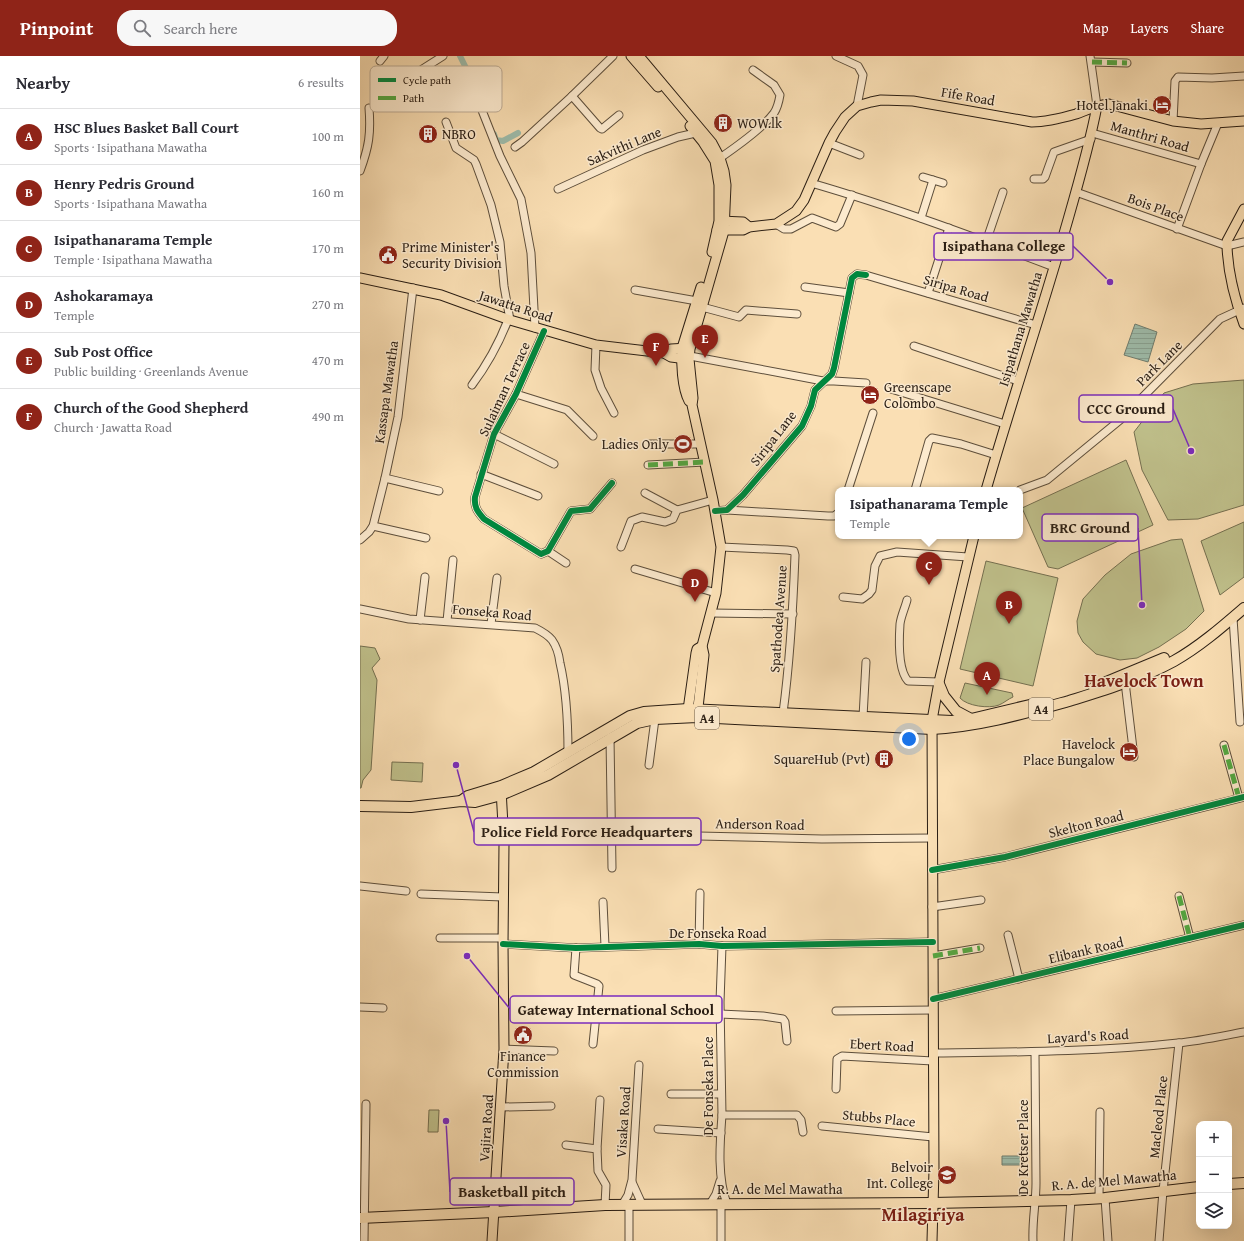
<!DOCTYPE html>
<meta charset="utf-8">
<style>
body{margin:0;font-family:"Gentium Book Plus",serif;background:#f7f7f7;color:#2b2b33}
.controls{position:absolute;right:12px;bottom:12px;display:grid;overflow:hidden;border-radius:8px;box-shadow:0 4px 16px #0002}
.controls button{width:36px;height:36px;display:grid;place-items:center;padding:0;border:0;border-bottom:1px solid #e1e1e2;background:#fff;color:#2b2b33;font:20px sans-serif}
.you{position:absolute;left:549px;top:683px;width:14px;height:14px;margin:-10px;border:3px solid #fff;border-radius:50%;background:#1a73e8;box-shadow:0 0 0 6px #1a73e833}
.badge{display:grid;place-items:center;width:26px;height:26px;border-radius:50%;background:#8f2418;color:#fff;font-size:13px;font-weight:700}
.pin{position:absolute;translate:-50% -33px;filter:drop-shadow(0 1px 2px #0008)}
.pin::after{content:'';position:absolute;top:21px;width:14px;height:12px;background:inherit;clip-path:polygon(0 0,100% 0,50% 100%)}
.popup{position:absolute;left:475px;top:431px;width:188px;height:52px;box-sizing:border-box;display:grid;place-content:center;border-radius:8px;background:#fff;filter:drop-shadow(0 1px 3px #0005);font-size:13px;white-space:nowrap;color:#7c7c81}
.popup b{font-size:15px;color:#2b2b33}
.popup::after{content:'';position:absolute;left:50%;top:100%;margin-left:-8px;border:8px solid transparent;border-top-color:#fff}
.list{margin:0;padding:0;list-style:none}
h2{display:flex;justify-content:space-between;align-items:center;height:52px;margin:0;padding:0 16px;font-size:17px}
h2 small{font-size:13px;font-weight:400;color:#7c7c81}
.list li{display:grid;grid-template-columns:26px 1fr auto;gap:12px;align-items:center;box-sizing:border-box;height:56px;padding:0 16px;border-top:1px solid #e1e1e2}
.list b{display:block;font-size:15px;white-space:nowrap}
.list p{margin:0;font-size:13px;white-space:nowrap;color:#7c7c81}
.list em{font-size:13px;font-style:normal;color:#7c7c81}
.icon{flex:none;width:22px;height:22px;fill:none;stroke:currentColor;stroke-width:2;stroke-linecap:round;stroke-linejoin:round}
.map{position:relative;flex:none;width:884px;height:1185px;overflow:hidden}
header{display:flex;align-items:center;gap:24px;box-sizing:border-box;height:56px;padding:0 20px;background:#8f2418;color:#fff}
header strong{font-size:19px}
nav{display:flex;gap:22px;margin-inline-start:auto;font-size:14px}
.search{width:280px;height:36px;background:#f7f7f7;display:flex;align-items:center;gap:10px;box-sizing:border-box;padding:0 14px;border-radius:16px;color:#7c7c81;font-size:15px}
main{display:flex}
aside{flex:1;background:#fff}
.map>svg:first-child{display:block}
.green{fill:#c0c18c;stroke:#746f50}
.water{fill:url(#water-rules);stroke:#6f7d6f}
.lines{fill:none;stroke-linecap:round;stroke-linejoin:round}
.canal{stroke:#9ebdac;stroke-width:6}
.minor-casing{stroke:#5d4e3b;stroke-width:9}
.major-casing{stroke:#291d13;stroke-width:11}
.highway-casing{stroke:#291d13;stroke-width:12}
.minor{stroke:#fceace;stroke-width:7}
.major{stroke:#fadfb4;stroke-width:9}
.highway{stroke:#fadfb4;stroke-width:10}
.quiet{stroke:#53a942;stroke-width:5;stroke-dasharray:10 5;stroke-linecap:butt}
.cycleway-casing{stroke:#fceace;stroke-width:8}
.cycleway{stroke:#00873e;stroke-width:6}
.labels{text-anchor:middle;dominant-baseline:central;stroke-width:3;stroke-linejoin:round;paint-order:stroke}
.shield{fill:#fceace;stroke:#685a4b;stroke-width:1}
.shield-label{font-size:13px;font-weight:bold;fill:#291d13}
.street-label{font-size:14px;fill:#291d13;stroke:#fceace}
.poi-label{font-size:14px;fill:#291d13;stroke:#fceace;text-anchor:end}
.district-label{font-size:18px;font-weight:bold;fill:#7a1f14;stroke:#fceace}
.key{fill:#fceace;stroke:#bdac96;stroke-width:1}
.key-label{font-size:11px;fill:#291d13}
.leader{fill:none;stroke:#7b2cbf;stroke-width:1.5}
.callout-dot{fill:#7b2cbf;stroke:#fceace;stroke-width:1.5}
.callout{fill:#fceace;stroke:#7b2cbf;stroke-width:1.5}
.callout-label{font-size:15px;text-anchor:middle;font-weight:bold;fill:#291d13}
</style>
<header>
<strong>Pinpoint</strong>
<div class="search"><svg class="icon" aria-label="search" viewBox="0 0 24 24"><circle cx="10" cy="10" r="6"/><path d="M15 15l6 6"/></svg>Search here</div>
<nav><a>Map</a><a>Layers</a><a>Share</a></nav>
</header>
<main>
<aside>
<h2>Nearby<small>6 results</small></h2>
<ul class="list">
<li><span class="badge">A</span><div><b>HSC Blues Basket Ball Court</b><p>Sports · Isipathana Mawatha</p></div><em>100 m</em></li>
<li><span class="badge">B</span><div><b>Henry Pedris Ground</b><p>Sports · Isipathana Mawatha</p></div><em>160 m</em></li>
<li><span class="badge">C</span><div><b>Isipathanarama Temple</b><p>Temple · Isipathana Mawatha</p></div><em>170 m</em></li>
<li><span class="badge">D</span><div><b>Ashokaramaya</b><p>Temple</p></div><em>270 m</em></li>
<li><span class="badge">E</span><div><b>Sub Post Office</b><p>Public building · Greenlands Avenue</p></div><em>470 m</em></li>
<li><span class="badge">F</span><div><b>Church of the Good Shepherd</b><p>Church · Jawatta Road</p></div><em>490 m</em></li>
</ul>
</aside>
<div class="map">
<svg width="884" height="1185" viewBox="0 0 884 1185">
<defs>
<pattern id="water-rules" width="6" height="5" patternUnits="userSpaceOnUse"><rect width="6" height="5" fill="#9ebdac"/><path d="M0 2.5h6" fill="none" stroke="#88a293"/></pattern>
</defs>
<rect width="100%" height="100%" fill="#fadfb4"/>
<filter id="stains"><feTurbulence type="fractalNoise" baseFrequency=".005" numOctaves="4"/><feColorMatrix values="0 0 0 0 .2 0 0 0 0 .09 0 0 0 0 .02 0 0 0 .5 -.17"/></filter>
<radialGradient id="worn" r=".72"><stop offset=".6" stop-color="#630" stop-opacity="0"/><stop offset="1" stop-color="#630" stop-opacity=".3"/></radialGradient>
<g class="green">
<path d="M884 324V449L838 463 808 464 782 414 774 376 804 337 833 328Z"/>
<path d="M766 404 793 469 698 513 688 511 662 452Z"/>
<path d="M884 466V521L860 539 841 485Z"/>
<path d="M822 483 844 555 826 573 799 591 777 602 760 604 736 598 723 586 718 577 717 565 723 543 745 519 771 498 811 484Z"/>
<path d="M626 505 698 522 673 630 600 613Z"/>
<path d="M0 590 15 592 20 603 12 612 17 624 11 714 3 724 1 732H0Z"/>
<path d="M605 627 652 637 653 641C648 643 644 647 639 649 629 653 607 650 600 642Z"/>
<path d="M32 706 63 707 62 726 31 724Z"/>
<path d="M69 1054H79L78 1076H68Z"/>
</g>
<g class="water">
<path d="M775 268 797 276 788 306 764 299Z"/>
<path d="M642 1100H660L661 1109H642Z"/>
</g>
<g class="lines">
<g class="canal">
<path d="M100 0 116 32"/>
<path d="M134 78 136 84 143 85 158 77"/>
</g>
<defs>
<g id="minor">
<path d="M476 0 498 10 503 19 497 50"/>
<path d="M730 0 737 50"/>
<path d="M20 5 24 0"/>
<path d="M732 6 767 7"/>
<path d="M61 14 83 0"/>
<path d="M112 29 140 100 161 143 171 197 175 272"/>
<path d="M212 40 240 72 242 73 259 59"/>
<path d="M813 65 815 25 818 21 852 22 884 20"/>
<path d="M86 66 96 92 114 104 116 108 131 149 140 186 144 230 150 264"/>
<path d="M732 77 841 108"/>
<path d="M469 87 500 99"/>
<path d="M155 91 162 86 212 40 253 0"/>
<path d="M360 102C376 91 403 72 414 57 418 51 419 45 420 39L414 29 393 14"/>
<path d="M0 115C9 91 11 77 9 52"/>
<path d="M563 121 583 127"/>
<path d="M674 123H683L685 121 694 96 731 83"/>
<path d="M451 127C534 151 614 181 694 211"/>
<path d="M198 133 283 94 318 81 340 76"/>
<path d="M716 136 867 190 884 186"/>
<path d="M561 162 573 124"/>
<path d="M416 168 424 173H431L452 162 476 171 480 168 492 139"/>
<path d="M817 173 841 108 858 67"/>
<path d="M626 186 643 136"/>
<path d="M509 220 676 269"/>
<path d="M445 231 489 237"/>
<path d="M275 234 337 245"/>
<path d="M568 237 589 172"/>
<path d="M342 251 379 261 386 254 437 258"/>
<path d="M184 275 156 338 134 378 115 441C114 451 117 455 124 463L181 498 188 495 211 455 230 453 252 427"/>
<path d="M236 289 235 314 241 332 254 357"/>
<path d="M554 290 658 325"/>
<path d="M330 300 463 325H474L506 327"/>
<path d="M112 329C127 309 139 287 148 264"/>
<path d="M531 333 645 368"/>
<path d="M156 338 207 354 233 380"/>
<path d="M134 378 194 408"/>
<path d="M287 388H340"/>
<path d="M288 409 345 406"/>
<path d="M121 418 178 440"/>
<path d="M25 422 79 435"/>
<path d="M488 434 513 357"/>
<path d="M555 434 569 385 572 382 601 388 636 399"/>
<path d="M660 434 687 424 760 364 860 263 884 252"/>
<path d="M285 437 317 454"/>
<path d="M367 454 468 460H474L478 457"/>
<path d="M355 455 367 454 383 439 442 370 451 350 455 334 472 318 474 312 492 222 497 218 506 219"/>
<path d="M13 470 66 482"/>
<path d="M0 484 9 476 13 470 25 422 38 361 53 232"/>
<path d="M261 491 271 465 282 461 305 466 313 463 317 454 353 444"/>
<path d="M361 491 427 494 434 495 435 499C433 552 430 605 423 657"/>
<path d="M188 495 206 507"/>
<path d="M275 513 356 537"/>
<path d="M483 541 502 543 509 538 512 534 515 510 520 500 537 496 608 501"/>
<path d="M547 544C545 552 541 560 540 568 539 583 538 614 548 625L579 626"/>
<path d="M0 553 49 563 175 572C181 575 188 579 192 584 197 591 199 599 200 607 207 637 208 666 208 697"/>
<path d="M351 557 433 558"/>
<path d="M873 562 880 666"/>
<path d="M60 564 65 521"/>
<path d="M87 565 93 504"/>
<path d="M131 568 137 522"/>
<path d="M765 626 774 701"/>
<path d="M503 661 506 606"/>
<path d="M250 681 252 812"/>
<path d="M864 689 879 742"/>
<path d="M289 709 295 663"/>
<path d="M252 778 462 783 572 782"/>
<path d="M572 814 645 801 884 741"/>
<path d="M0 830 46 835"/>
<path d="M61 838 143 841"/>
<path d="M819 840 830 882"/>
<path d="M243 846 245 890"/>
<path d="M572 851 621 844"/>
<path d="M648 879 659 923"/>
<path d="M80 882H143"/>
<path d="M143 888 216 892 339 888 362 890 573 886"/>
<path d="M339 888 340 837"/>
<path d="M362 890 360 946 362 1059C360 1086 357 1121 367 1148"/>
<path d="M216 892 214 919 237 928 239 930 233 988"/>
<path d="M573 900 620 892"/>
<path d="M573 943 884 869"/>
<path d="M0 951 23 952"/>
<path d="M476 955 573 954"/>
<path d="M360 958 403 960 423 963 425 966 427 985"/>
<path d="M144 993 194 995"/>
<path d="M573 997C655 996 737 996 818 987 840 985 862 980 884 976"/>
<path d="M476 1033 477 1003 482 1000 573 1005"/>
<path d="M311 1038H361"/>
<path d="M240 1044 237 1093 238 1115 246 1129 245 1149"/>
<path d="M142 1051 191 1050"/>
<path d="M362 1059H437L441 1064 443 1076"/>
<path d="M462 1070 573 1081"/>
<path d="M298 1073 361 1077"/>
<path d="M206 1089 237 1093"/>
<path d="M272 1126 282 1148"/>
<path d="M745 1142 748 1185"/>
<path d="M739 1143 740 1056"/>
<path d="M350 1148 356 1138 360 1125"/>
<path d="M361 1148V1185"/>
<path d="M262 1149 268 1139 272 1124 279 1009"/>
<path d="M4 1185 6 1048"/>
<path d="M269 1185V1149"/>
<path d="M673 1185C672 1165 676 1147 676 1127L675 996"/>
<path d="M708 1185 711 1144"/>
<path d="M799 1185 803 1135 819 987"/>
</g>
<g id="major">
<path d="M271 0 298 31"/>
<path d="M279 0 352 87 360 102 364 115 366 129 364 175 330 293 329 303 333 342 332 349 353 444 361 491 356 537 342 590 344 599 337 660"/>
<path d="M330 70 343 86 355 105 359 129V165L352 196"/>
<path d="M884 153 867 185V190C868 216 875 244 884 268"/>
<path d="M360 165 383 166 389 171"/>
<path d="M357 174H383L389 171 416 168 436 155 444 144 469 87 475 76 485 61 497 50 511 46 521 44 553 45 672 66C687 66 702 62 716 58 727 54 737 49 749 48L813 65 841 68 884 65"/>
<path d="M0 222 81 239 150 264 236 289 304 297 311 301 327 303"/>
<path d="M304 297 311 293 328 292"/>
<path d="M329 345C322 332 321 306 322 292L341 231"/>
<path d="M626 434C650 351 677 270 701 188 714 142 728 97 737 50"/>
<path d="M327 661 336 597 337 593 342 590"/>
<path d="M132 1185 144 993 143 888 144 788 141 733"/>
<path d="M572 1185 574 1114 572 664 579 626 614 480"/>
</g>
<g id="highway">
<path d="M579 628 584 640 596 655 611 663"/>
<path d="M734 631 804 602"/>
<path d="M101 745 108 740 141 730 174 716 270 660 284 656 328 653 592 665 611 663 674 648"/>
<path d="M0 750 51 751 101 745 115 746 141 739 188 719 277 667 295 663 337 661 572 673C621 670 662 658 709 645 744 634 781 623 814 605 839 591 862 571 884 552"/>
<path d="M869 1128 884 1127"/>
<path d="M0 1162 134 1156 245 1149 572 1147 711 1144 745 1142 839 1131"/>
</g>
</defs>
<use href="#minor" class="minor-casing"/>
<use href="#major" class="major-casing"/>
<use href="#highway" class="highway-casing"/>
<use href="#minor" class="minor"/>
<use href="#major" class="major"/>
<use href="#highway" class="highway"/>
<g class="quiet">
<path d="M732 6 767 7"/>
<path d="M288 409 345 406"/>
<path d="M864 689 879 742"/>
<path d="M819 840 830 882"/>
<path d="M573 900 620 892"/>
</g>
<defs>
<g id="cycleway">
<path d="M184 275 156 338 134 378 115 441C114 451 117 455 124 463L181 498 188 495 211 455 230 453 252 427"/>
<path d="M355 455 367 454 383 439 442 370 451 350 455 334 472 318 474 312 492 222 497 218 506 219"/>
<path d="M572 814 645 801 884 741"/>
<path d="M143 888 216 892 339 888 362 890 573 886"/>
<path d="M573 943 884 869"/>
</g>
</defs>
<use href="#cycleway" class="cycleway-casing"/>
<use href="#cycleway" class="cycleway"/>
</g>
<defs>
<symbol id="hotel-disc" viewBox="-11 -11 22 22"><circle r="9.5" fill="#8f2418" stroke="#fceace"/><path d="M-6-4.5h1.5V1H6V5H4.5V3h-9V5H-6ZM-4 0a1.8 1.8 0 1 1 3.6 0ZM.5 0V-2.5h3Q6-2.5 6 0Z" fill="#fff"/></symbol>
<symbol id="building-disc" viewBox="-11 -11 22 22"><circle r="9.5" fill="#8f2418" stroke="#fceace"/><path d="M-4-6H4V6H1V3H-1V6H-4ZM-2.5-4.3h1.7v1.8h-1.7ZM.8-4.3h1.7v1.8H.8ZM-2.5-1h1.7V.8h-1.7ZM.8-1h1.7V.8H.8Z" fill="#fff"/></symbol>
<symbol id="civic-disc" viewBox="-11 -11 22 22"><circle r="9.5" fill="#8f2418" stroke="#fceace"/><path d="M-.6-6.5H3V-4.5H.6V-3L4-1V1h2V6H-6V1h2V-1L-.6-3ZM-1.2 2.5V6h2.4V2.5Z" fill="#fff"/></symbol>
<symbol id="stadium-disc" viewBox="-11 -11 22 22"><circle r="9.5" fill="#8f2418" stroke="#fceace"/><path d="M0-5a6.5 5 0 1 0 0 10a6.5 5 0 1 0 0-10ZM-3.5-1.8h7v3.6h-7Z" fill="#fff"/></symbol>
<symbol id="school-disc" viewBox="-11 -11 22 22"><circle r="9.5" fill="#8f2418" stroke="#fceace"/><path d="M0-5L7-2L0 1L-7-2ZM-4 1L0 2.5L4 1V4Q0 6-4 4Z" fill="#fff"/></symbol>
</defs>
<g fill-rule="evenodd">
<use href="#hotel-disc" x="791" y="38" width="22" height="22"/>
<use href="#building-disc" x="352" y="56" width="22" height="22"/>
<use href="#building-disc" x="57" y="67" width="22" height="22"/>
<use href="#civic-disc" x="17" y="188" width="22" height="22"/>
<use href="#hotel-disc" x="499" y="328" width="22" height="22"/>
<use href="#stadium-disc" x="312" y="377" width="22" height="22"/>
<use href="#hotel-disc" x="758" y="685" width="22" height="22"/>
<use href="#building-disc" x="513" y="692" width="22" height="22"/>
<use href="#civic-disc" x="152" y="968" width="22" height="22"/>
<use href="#school-disc" x="576" y="1108" width="22" height="22"/>
</g>
<g class="labels">
<g class="shield">
<rect x="669" y="642" width="24" height="22" rx="3"/>
<rect x="335" y="651" width="24" height="22" rx="3"/>
</g>
<g class="shield-label">
<text x="681" y="653">A4</text>
<text x="347" y="662">A4</text>
</g>
<g class="street-label">
<text transform="translate(608 40) rotate(10)">Fife Road</text>
<text transform="translate(790 80) rotate(16)">Manthri Road</text>
<text transform="translate(264 90) rotate(-23)">Sakvithi Lane</text>
<text transform="translate(796 151) rotate(20)">Bois Place</text>
<text transform="translate(596 232) rotate(16)">Siripa Road</text>
<text transform="translate(156 250) rotate(18)">Jawatta Road</text>
<text transform="translate(660 273) rotate(-73)">Isipathana Mawatha</text>
<text transform="translate(799 307) rotate(-45)">Park Lane</text>
<text transform="translate(144 333) rotate(-65)">Sulaiman Terrace</text>
<text transform="translate(26 336) rotate(-82)">Kassapa Mawatha</text>
<text transform="translate(413 382) rotate(-52)">Siripa Lane</text>
<text transform="translate(132 556) rotate(5)">Fonseka Road</text>
<text transform="translate(418 563) rotate(-86)">Spathodea Avenue</text>
<text transform="translate(400 768) rotate(1)">Anderson Road</text>
<text transform="translate(726 768) rotate(-14)">Skelton Road</text>
<text x="358" y="877">De Fonseka Road</text>
<text transform="translate(726 894) rotate(-13)">Elibank Road</text>
<text transform="translate(728 980) rotate(-3)">Layard's Road</text>
<text transform="translate(522 989) rotate(3)">Ebert Road</text>
<text transform="translate(348 1030) rotate(-90)">De Fonseka Place</text>
<text transform="translate(798 1061) rotate(-84)">Macleod Place</text>
<text transform="translate(519 1062) rotate(6)">Stubbs Place</text>
<text transform="translate(263 1066) rotate(-86)">Visaka Road</text>
<text transform="translate(126 1072) rotate(-86)">Vajira Road</text>
<text transform="translate(663 1091) rotate(-90)">De Kretser Place</text>
<text transform="translate(754 1124) rotate(-5)">R. A. de Mel Mawatha</text>
<text x="420" y="1133">R. A. de Mel Mawatha</text>
</g>
<g class="poi-label">
<text x="788" y="49">Hotel Janaki</text>
<text x="377" y="67" text-anchor="start">WOW.lk</text>
<text x="82" y="78" text-anchor="start">NBRO</text>
<text x="42" y="191" text-anchor="start">Prime Minister's<tspan x="42" dy="16">Security Division</tspan></text>
<text x="524" y="331" text-anchor="start">Greenscape<tspan x="524" dy="16">Colombo</tspan></text>
<text x="309" y="388">Ladies Only</text>
<text x="755" y="688">Havelock<tspan x="755" dy="16">Place Bungalow</tspan></text>
<text x="510" y="703">SquareHub (Pvt)</text>
<text x="163" y="1000" text-anchor="middle">Finance<tspan x="163" dy="16">Commission</tspan></text>
<text x="573" y="1111">Belvoir<tspan x="573" dy="16">Int. College</tspan></text>
</g>
<g class="district-label">
<text x="784" y="624">Havelock Town</text>
<text x="563" y="1158">Milagiriya</text>
</g>
</g>
<rect x="10" y="10" width="132" height="46" rx="6" class="key"/>
<rect x="18" y="22" width="18" height="4" fill="#00873e"/>
<rect x="18" y="40" width="18" height="4" fill="#53a942"/>
<g class="key-label">
<text x="43" y="28">Cycle path</text>
<text x="43" y="46">Path</text>
</g>
<path class="leader" d="M750 226L713 190M831 395L813 353M782 549L778 472M96 709L114 776M107 900L150 953M86 1065L90 1136"/>
<g class="callout-dot">
<circle cx="750" cy="226" r="4"/>
<circle cx="831" cy="395" r="4"/>
<circle cx="782" cy="549" r="4"/>
<circle cx="96" cy="709" r="4"/>
<circle cx="107" cy="900" r="4"/>
<circle cx="86" cy="1065" r="4"/>
</g>
<g class="callout">
<rect x="574" y="177" width="139" height="27" rx="4"/>
<rect x="719" y="339" width="94" height="27" rx="4"/>
<rect x="682" y="458" width="96" height="27" rx="4"/>
<rect x="114" y="762" width="227" height="27" rx="4"/>
<rect x="150" y="940" width="212" height="27" rx="4"/>
<rect x="90" y="1122" width="124" height="27" rx="4"/>
</g>
<g class="callout-label">
<text x="644" y="195">Isipathana College</text>
<text x="766" y="358">CCC Ground</text>
<text x="730" y="477">BRC Ground</text>
<text x="227" y="781">Police Field Force Headquarters</text>
<text x="256" y="959">Gateway International School</text>
<text x="152" y="1141">Basketball pitch</text>
</g>
<rect width="100%" height="100%" filter="url(#stains)"/>
<rect width="100%" height="100%" fill="url(#worn)"/>
</svg>
<div class="controls">
<button>+</button>
<button>−</button>
<button><svg class="icon" aria-label="layers" viewBox="0 0 24 24"><path d="M12 4l9 5-9 5-9-5zM3 14l9 5 9-5"/></svg></button>
</div>
<div class="you"></div>
<div class="pin badge" style="left:627px;top:639px">A</div>
<div class="pin badge" style="left:649px;top:568px">B</div>
<div class="pin badge" style="left:569px;top:529px">C</div>
<div class="popup"><b>Isipathanarama Temple</b>Temple</div>
<div class="pin badge" style="left:335px;top:546px">D</div>
<div class="pin badge" style="left:345px;top:302px">E</div>
<div class="pin badge" style="left:296px;top:310px">F</div>
</div>
</main>
